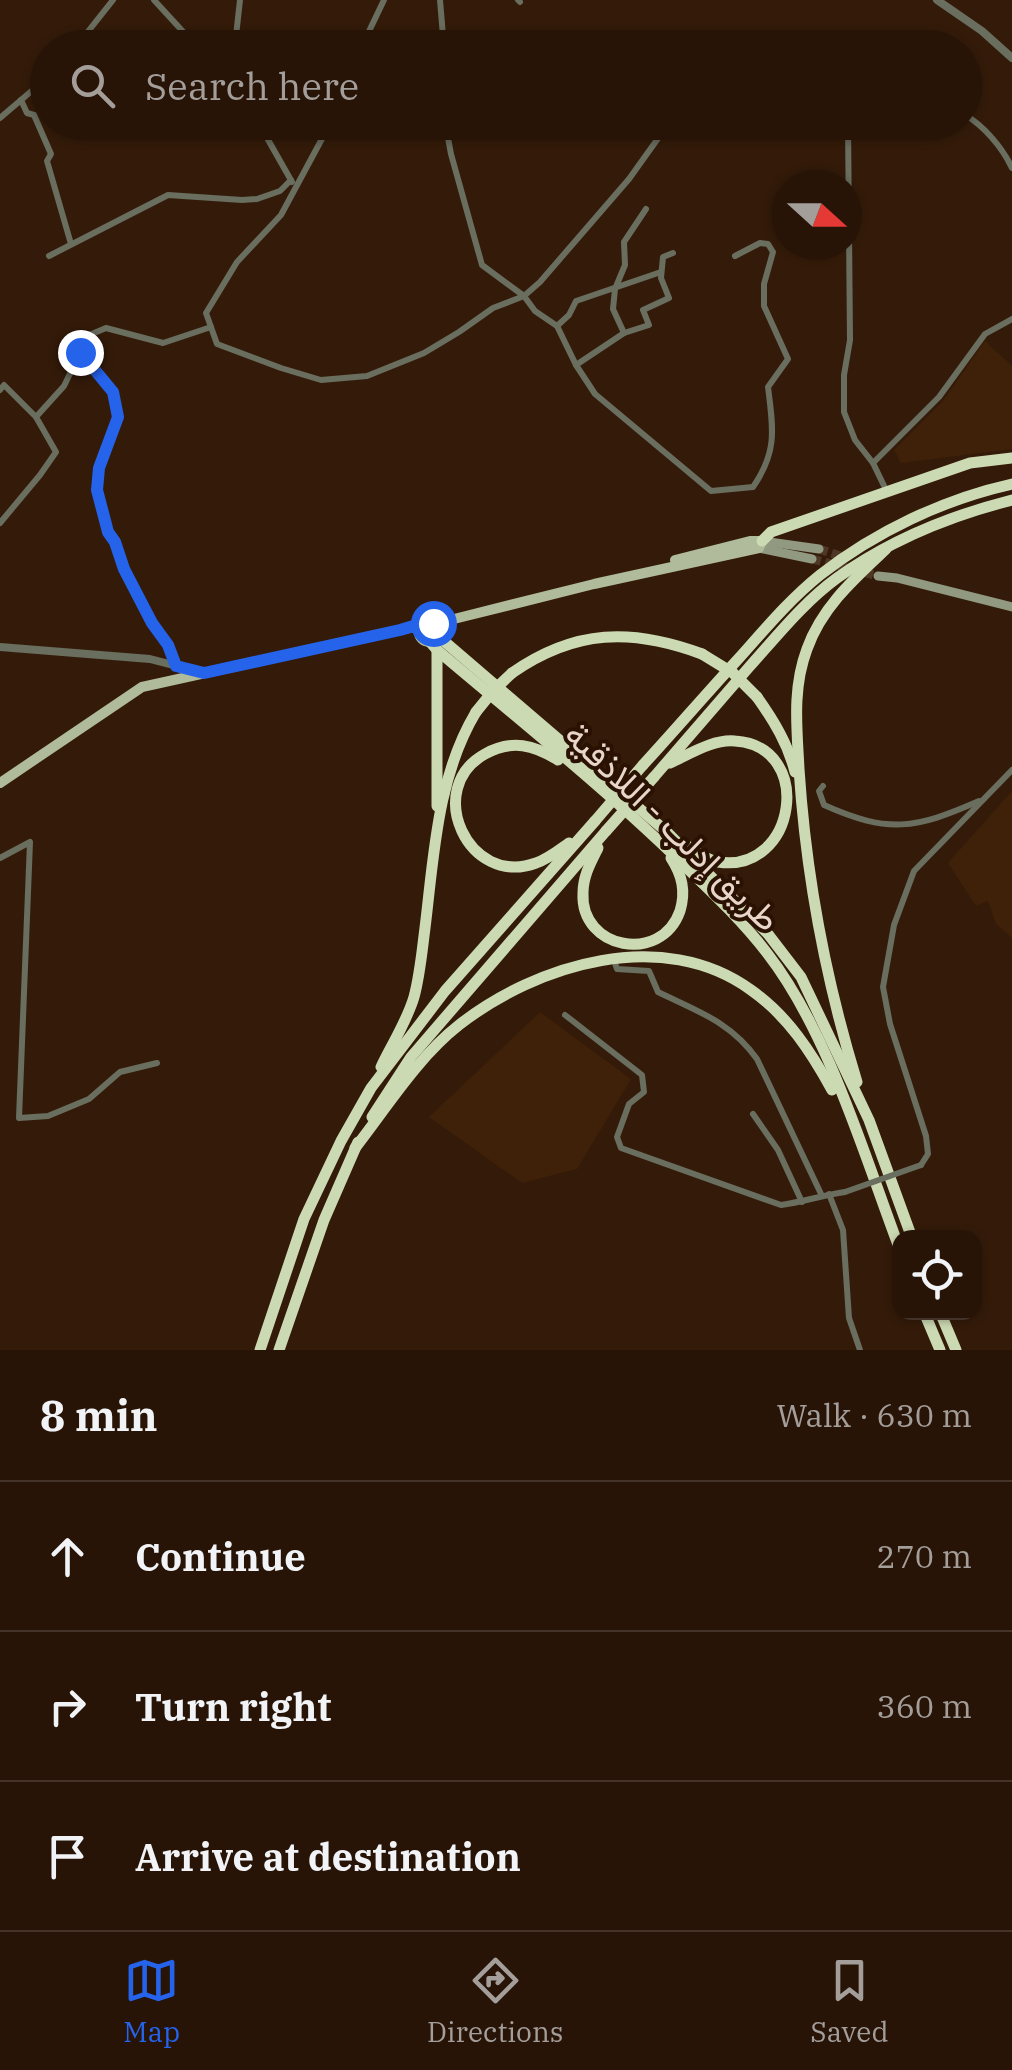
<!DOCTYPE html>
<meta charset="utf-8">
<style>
body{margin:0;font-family:"IBM Plex Serif",Vazirmatn,serif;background:#2f1d11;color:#f1f3f6}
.controls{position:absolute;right:30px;bottom:30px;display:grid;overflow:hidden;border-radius:20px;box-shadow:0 2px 8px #0004}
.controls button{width:90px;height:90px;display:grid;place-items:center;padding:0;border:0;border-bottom:2px solid #433328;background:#271407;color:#f1f3f6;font:50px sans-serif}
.compass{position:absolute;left:772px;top:170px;width:90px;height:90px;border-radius:50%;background:#271407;box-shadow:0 2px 8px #0004;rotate:111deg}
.stop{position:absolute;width:30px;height:30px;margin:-22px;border:8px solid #2563eb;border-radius:50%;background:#fff}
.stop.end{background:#2563eb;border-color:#fff;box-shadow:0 2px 10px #0008}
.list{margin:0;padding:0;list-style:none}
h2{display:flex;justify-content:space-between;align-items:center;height:130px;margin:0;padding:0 40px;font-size:42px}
h2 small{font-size:32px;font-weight:400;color:#a49e9b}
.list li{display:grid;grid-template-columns:65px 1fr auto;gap:30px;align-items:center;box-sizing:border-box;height:150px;padding:0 40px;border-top:2px solid #433328}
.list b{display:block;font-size:38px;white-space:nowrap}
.list em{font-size:32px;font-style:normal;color:#a49e9b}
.icon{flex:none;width:55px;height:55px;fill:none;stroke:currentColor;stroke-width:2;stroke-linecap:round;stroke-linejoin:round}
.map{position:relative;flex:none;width:1012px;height:1350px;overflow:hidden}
.search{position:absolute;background:#271407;box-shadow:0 2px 8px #0004;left:30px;right:30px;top:30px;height:110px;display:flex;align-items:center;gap:25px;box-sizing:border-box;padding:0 35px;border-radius:55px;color:#a49e9b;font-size:38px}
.sheet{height:580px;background:#271407}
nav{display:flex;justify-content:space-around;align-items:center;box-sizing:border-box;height:140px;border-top:2px solid #433328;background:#271407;font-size:28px;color:#a49e9b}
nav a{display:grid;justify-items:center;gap:5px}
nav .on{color:#2563eb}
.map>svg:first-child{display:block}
.built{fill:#3f2008}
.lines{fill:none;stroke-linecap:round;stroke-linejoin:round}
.secondary-tunnel{stroke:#4f3726;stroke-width:9;stroke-dasharray:9 4.5;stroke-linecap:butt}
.minor{stroke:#696e5f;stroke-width:6}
.tertiary{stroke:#696e5f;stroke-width:8}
.secondary{stroke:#919981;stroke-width:9}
.primary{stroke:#b0bb9b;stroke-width:10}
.motorway{stroke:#ccdab3;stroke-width:11}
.minor-bridge{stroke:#696e5f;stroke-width:6}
.motorway-bridge{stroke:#ccdab3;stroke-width:11}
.route{stroke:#2563eb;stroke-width:12}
.labels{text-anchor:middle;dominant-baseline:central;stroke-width:8;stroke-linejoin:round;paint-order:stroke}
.street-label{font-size:35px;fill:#e8d6cb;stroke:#2a1101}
</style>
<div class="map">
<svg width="1012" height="1350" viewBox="0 0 1012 1350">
<rect width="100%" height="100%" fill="#341b09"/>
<g class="built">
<path d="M985 341 1012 366V449L901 463 894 450 943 401Z"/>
<path d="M1012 791V938L996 924 988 901 976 906 948 863Z"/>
<path d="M540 1012 631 1079 577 1169 522 1183 429 1117Z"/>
</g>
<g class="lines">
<g class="secondary-tunnel">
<path d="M819 549 846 558"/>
<path d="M812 559 878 576"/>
</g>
<g class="minor">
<path d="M154 0 198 48"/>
<path d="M440 0 444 48"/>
<path d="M518 0 520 2"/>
<path d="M236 36 240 0"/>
<path d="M75 48 113 0"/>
<path d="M361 48 384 0"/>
<path d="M21 100 27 113 34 115 51 154 47 161 71 244"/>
<path d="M964 114C984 126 1002 147 1012 168"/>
<path d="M0 118 48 77"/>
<path d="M258 122 292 182"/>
<path d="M331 122 281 215 237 262 206 313 217 344 281 368 321 380 367 376 424 353 459 332 493 308 524 296 540 282 629 179 669 123 673 122"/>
<path d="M445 122 451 154 482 265 524 296 535 311 557 326 576 365 595 394 711 491 753 487C778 451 773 428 768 387L788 359 764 306V284L773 252 768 244 760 243 735 256"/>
<path d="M848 122 850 340 844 375V412L855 440 873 463 887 492"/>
<path d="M49 256 168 195 242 200 257 199 280 191 291 180"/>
<path d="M557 326 569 315 576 301 661 272"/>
<path d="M624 333 613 309 615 289 625 265 624 242 646 209"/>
<path d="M576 365 624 333 649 325 643 310 669 298 661 278 663 257 673 253"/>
<path d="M0 390 4 385 36 417"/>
<path d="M873 463 939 397 985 334 1012 319"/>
<path d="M0 523 40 475 56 452 36 417 64 386 80 353"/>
<path d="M176 666 168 645 152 623 124 569 115 542 107 532 97 490 99 467 118 417 113 392 80 352 87 336 106 328 163 343 211 327"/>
<path d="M823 786 819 791 824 805C889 834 915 829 979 801"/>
<path d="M0 858 30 842 19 1118 48 1116 89 1099 120 1072 157 1063"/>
<path d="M614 960 617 969 649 971 658 992C697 1011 731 1022 757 1059L822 1196"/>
<path d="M565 1015 642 1075 644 1092 629 1104 617 1137 621 1148 781 1205C803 1202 823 1195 845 1192"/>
<path d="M753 1114 778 1150 802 1202"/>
<path d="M921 1165 928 1154 926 1136 890 1024 883 987 894 925 914 871 1012 770"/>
<path d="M829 1194 843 1230 849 1318 860 1350"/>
</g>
<g class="tertiary">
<path d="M937 0 982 31 1012 58"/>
<path d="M0 647 150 659 204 673"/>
</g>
<g class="secondary">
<path d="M762 541 819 549"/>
<path d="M759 548 812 559"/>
<path d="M878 576 897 578 1012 607"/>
</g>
<g class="primary">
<path d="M675 560 750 541H762"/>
<path d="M430 622 454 619 594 584 759 548 762 541"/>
<circle cx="429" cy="632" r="10"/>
<path d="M0 783 142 687 422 625"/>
</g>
<g class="motorway">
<path d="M762 541 771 532 970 463 1012 458"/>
<path d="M438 636 668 833 768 934 801 977 869 1120 912 1238"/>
<path d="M430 642 437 650C522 722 610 792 689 870 716 896 744 923 767 953 829 1033 864 1155 900 1250"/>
<path d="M512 673C575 629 632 628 702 654"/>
<path d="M757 697C774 721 788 744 795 772"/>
<path d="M558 760C534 745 512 739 485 754 423 788 468 888 536 863 548 859 559 850 569 843"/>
<path d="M670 763C690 754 713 739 735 741 815 746 797 874 718 862 706 860 694 850 684 844"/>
<path d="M643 765C675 730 707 693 740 657 765 629 790 599 820 575 875 532 944 499 1012 484"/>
<path d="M654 777C686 740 718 703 750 666 777 636 804 602 837 578 890 540 949 516 1012 500"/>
<path d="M437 806V650"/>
<path d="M598 848C591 862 583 876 583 893 580 949 661 965 680 911 686 891 682 875 671 858"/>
<path d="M381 1067C392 1044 407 1021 414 997 420 975 422 951 425 928 434 855 437 777 476 712"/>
<path d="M857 1082C826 981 806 876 799 769 797 728 792 689 807 649 822 607 854 579 886 549"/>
<path d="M372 1117 411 1057 606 831"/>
<path d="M355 1148C387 1107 418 1057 459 1025 537 964 663 926 751 990 788 1016 811 1052 832 1090"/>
<path d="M924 1312 940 1350"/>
<path d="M940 1312 956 1350"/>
<path d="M260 1350 304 1219 341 1141 371 1088 445 991 595 821"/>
<path d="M279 1350 324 1220 358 1142"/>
</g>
<path class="minor-bridge" d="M845 1192 921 1165"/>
<g class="motorway-bridge">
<path d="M702 654 733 673 757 697"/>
<path d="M476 712 493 691 512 673"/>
<path d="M595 821 643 765"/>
<path d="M606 831 654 777"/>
</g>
</g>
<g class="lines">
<path class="route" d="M80 352 113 392 118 417 99 468 97 490 108 532 115 542 124 569 152 623 168 645 176 666 204 673 400 630 427 622 433 623"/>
</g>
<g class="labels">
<g class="street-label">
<text transform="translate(673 826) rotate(44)">طريق إدلب - اللاذقية</text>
</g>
</g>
</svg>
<div class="controls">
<button><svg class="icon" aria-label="locate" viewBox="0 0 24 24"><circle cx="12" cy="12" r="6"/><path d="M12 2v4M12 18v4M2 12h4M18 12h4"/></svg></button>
</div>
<svg class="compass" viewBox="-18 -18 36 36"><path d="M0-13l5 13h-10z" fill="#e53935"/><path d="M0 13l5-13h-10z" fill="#a49e9b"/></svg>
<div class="stop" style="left:433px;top:623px"></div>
<div class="stop end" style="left:80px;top:352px"></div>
<div class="search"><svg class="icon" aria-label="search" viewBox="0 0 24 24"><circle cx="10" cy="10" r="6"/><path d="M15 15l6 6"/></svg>Search here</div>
</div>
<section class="sheet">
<h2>8 min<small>Walk · 630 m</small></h2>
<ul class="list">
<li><svg class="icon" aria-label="ahead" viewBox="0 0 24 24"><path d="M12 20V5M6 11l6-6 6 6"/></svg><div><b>Continue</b></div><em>270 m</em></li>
<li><svg class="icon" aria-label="right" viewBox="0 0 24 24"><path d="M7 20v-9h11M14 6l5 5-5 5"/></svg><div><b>Turn right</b></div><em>360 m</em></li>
<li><svg class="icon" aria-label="arrive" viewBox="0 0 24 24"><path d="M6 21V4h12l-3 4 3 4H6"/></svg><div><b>Arrive at destination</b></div></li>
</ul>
</section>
<nav>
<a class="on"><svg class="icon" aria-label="map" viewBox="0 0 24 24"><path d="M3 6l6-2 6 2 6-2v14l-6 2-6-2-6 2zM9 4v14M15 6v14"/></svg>Map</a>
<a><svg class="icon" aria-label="directions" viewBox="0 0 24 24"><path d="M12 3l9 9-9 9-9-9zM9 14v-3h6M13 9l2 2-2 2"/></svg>Directions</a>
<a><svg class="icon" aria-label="saved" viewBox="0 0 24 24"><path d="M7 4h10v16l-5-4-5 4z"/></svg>Saved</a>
</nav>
